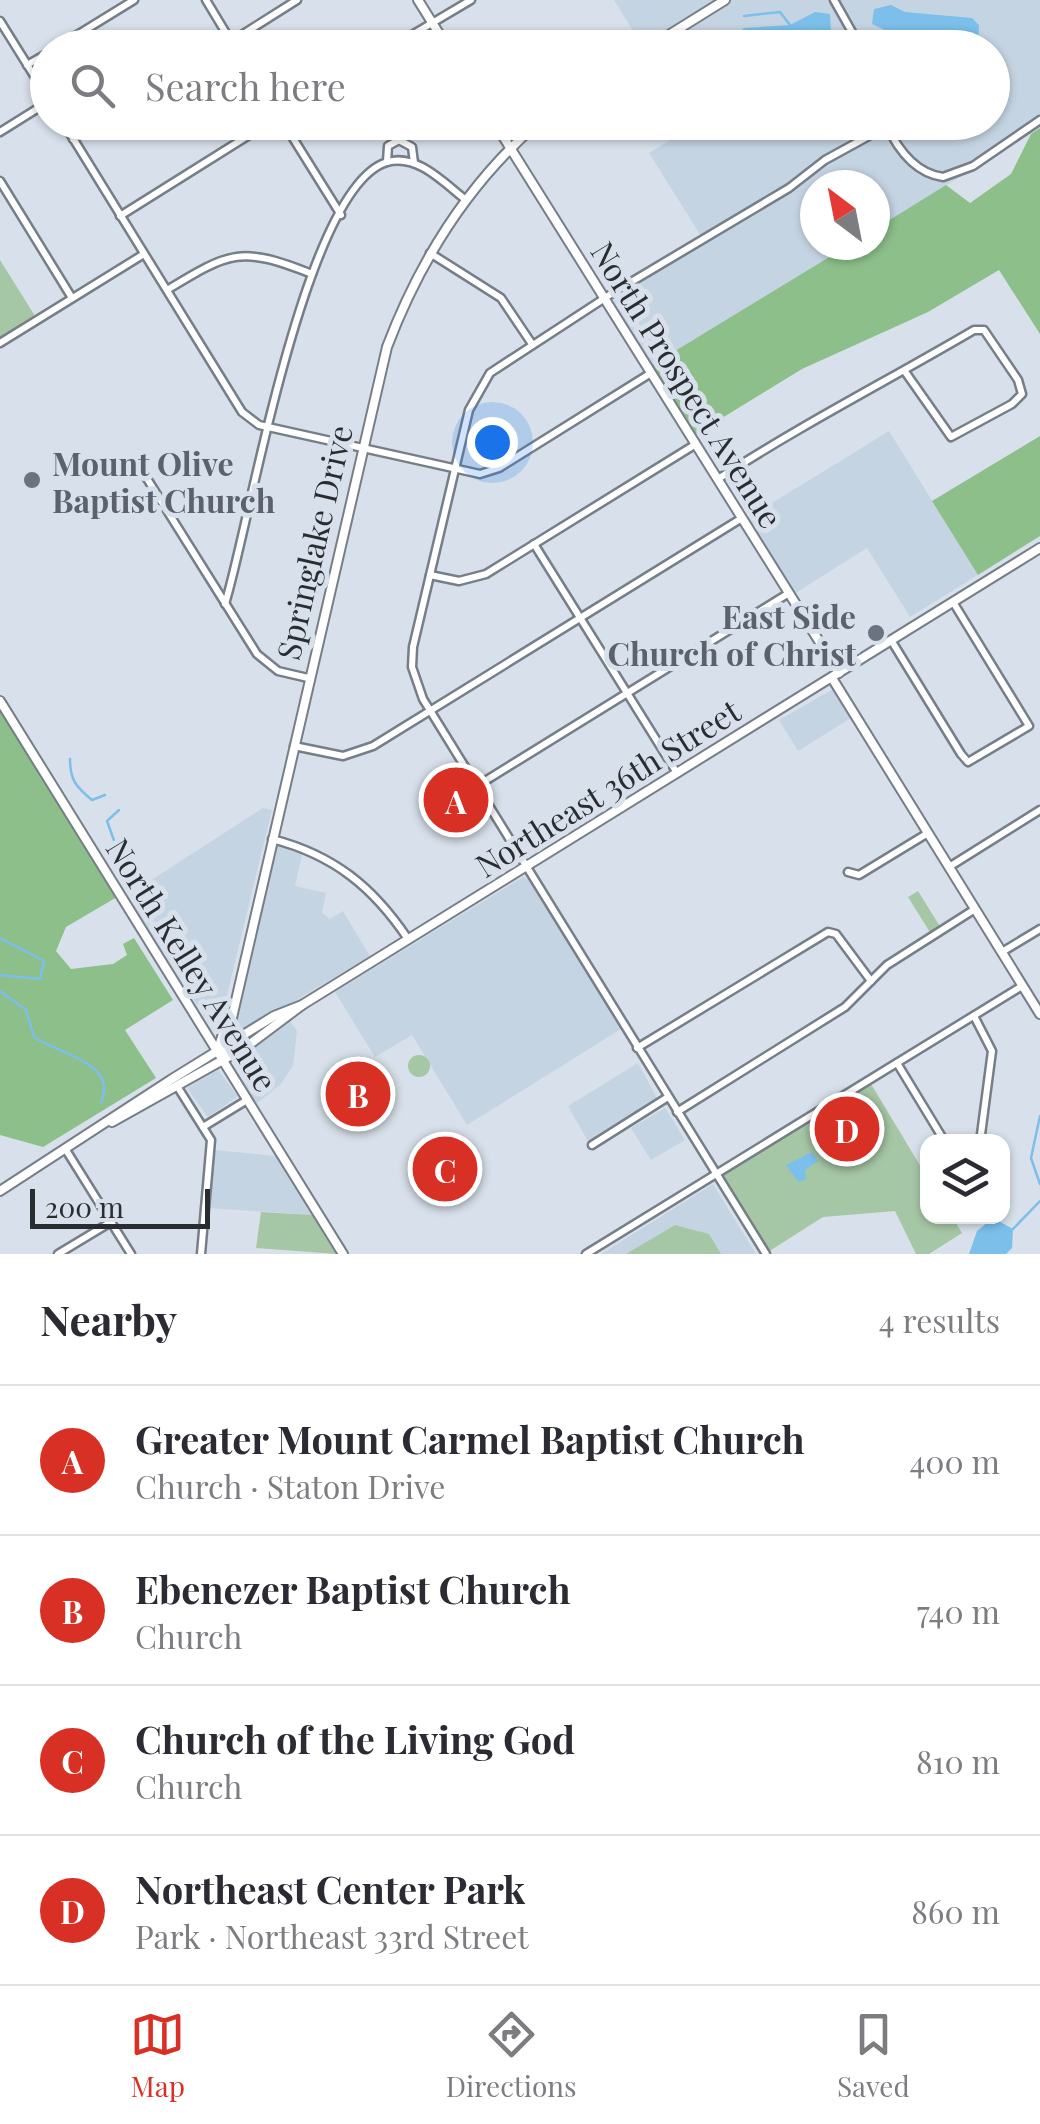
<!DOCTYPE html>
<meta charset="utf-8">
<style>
body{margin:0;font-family:"Playfair Display",serif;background:#f2f2f3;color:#2b2b33}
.controls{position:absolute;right:30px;bottom:30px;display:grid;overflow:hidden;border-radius:20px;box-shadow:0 2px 8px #0004}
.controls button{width:90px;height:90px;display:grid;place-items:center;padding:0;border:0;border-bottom:2px solid #e1e1e2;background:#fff;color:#2b2b33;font:50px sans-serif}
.compass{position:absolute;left:800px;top:170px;width:90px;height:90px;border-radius:50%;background:#fff;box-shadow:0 2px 8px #0004;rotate:328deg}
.scale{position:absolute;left:30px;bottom:25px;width:180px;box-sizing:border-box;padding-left:10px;border:5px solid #292c30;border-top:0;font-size:28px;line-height:35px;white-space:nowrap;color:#292c30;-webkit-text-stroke:8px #d8e1eb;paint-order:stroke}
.you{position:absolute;left:492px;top:442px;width:35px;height:35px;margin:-25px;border:8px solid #fff;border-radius:50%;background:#1a73e8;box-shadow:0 0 0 15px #1a73e833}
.badge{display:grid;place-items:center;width:65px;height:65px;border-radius:50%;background:#d93025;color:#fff;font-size:32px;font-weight:700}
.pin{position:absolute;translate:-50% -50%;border:5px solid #fff;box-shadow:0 2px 10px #0006}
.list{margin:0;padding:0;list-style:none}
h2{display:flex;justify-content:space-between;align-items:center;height:130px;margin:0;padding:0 40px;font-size:42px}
h2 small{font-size:32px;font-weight:400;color:#7c7c81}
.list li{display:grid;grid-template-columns:65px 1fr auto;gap:30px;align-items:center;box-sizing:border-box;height:150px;padding:0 40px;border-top:2px solid #e1e1e2}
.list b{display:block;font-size:38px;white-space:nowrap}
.list p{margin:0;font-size:32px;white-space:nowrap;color:#7c7c81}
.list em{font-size:32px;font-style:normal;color:#7c7c81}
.icon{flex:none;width:55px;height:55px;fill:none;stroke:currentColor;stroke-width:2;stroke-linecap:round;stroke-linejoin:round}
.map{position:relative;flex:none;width:1040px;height:1254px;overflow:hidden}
.search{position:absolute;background:#fff;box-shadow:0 2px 8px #0004;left:30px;right:30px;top:30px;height:110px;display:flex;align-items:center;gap:25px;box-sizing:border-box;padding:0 35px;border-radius:55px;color:#7c7c81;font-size:38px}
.sheet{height:730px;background:#fff}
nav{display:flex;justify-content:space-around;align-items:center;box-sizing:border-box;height:140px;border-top:2px solid #e1e1e2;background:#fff;font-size:28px;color:#7c7c81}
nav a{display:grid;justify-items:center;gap:5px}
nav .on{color:#d93025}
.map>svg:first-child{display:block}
.built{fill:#c5d4e3}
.green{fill:#a6c7a5}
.forest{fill:#8cbf8a}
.water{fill:#7bbfea}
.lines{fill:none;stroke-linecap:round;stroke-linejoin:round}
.stream{stroke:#7bbfea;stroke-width:2.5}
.street-casing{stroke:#767e87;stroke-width:11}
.secondary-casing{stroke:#767e87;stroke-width:12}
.street{stroke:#fff;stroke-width:6}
.secondary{stroke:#fff;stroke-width:8}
.worship-dot{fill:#6b7280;stroke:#d8e1eb;stroke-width:4}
.labels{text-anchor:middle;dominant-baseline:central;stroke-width:10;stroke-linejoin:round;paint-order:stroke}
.street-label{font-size:32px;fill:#292c30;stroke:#d8e1eb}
.worship-label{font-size:32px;font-weight:bold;fill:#5b616d;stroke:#d8e1eb;text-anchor:start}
</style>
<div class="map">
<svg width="1040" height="1254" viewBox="0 0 1040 1254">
<rect width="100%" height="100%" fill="#d8e1eb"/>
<g class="built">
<path d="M614 0H1040V128L875 229V185H815V245H849L652 365 614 301 704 241 649 153 691 127 689 123 992 122V48L643 47Z"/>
<path d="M889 431 978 575 910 617 867 548 794 594 748 518Z"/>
<path d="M833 689 851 718 798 751 779 720Z"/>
<path d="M263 808 272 810 220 1024 213 1030 131 902V893Z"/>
<path d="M276 845 302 855 295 886 326 893 322 913 330 919 343 911 370 956 233 1038Z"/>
<path d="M523 877 529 880 621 1029 467 1125 412 1035 375 1057 335 992Z"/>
<path d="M290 1021 297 1031 293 1066 280 1085 256 1104 233 1060Z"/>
<path d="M638 1063 657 1098 588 1141 568 1106Z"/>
<path d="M218 1070 238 1096 208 1117 187 1088Z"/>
<path d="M665 1108 685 1140 651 1160 631 1128Z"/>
<path d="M215 1150 276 1156 313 1215 208 1208Z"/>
<path d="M713 1184 756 1254H601Z"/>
</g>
<g class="green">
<path d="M0 260 35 316 0 338Z"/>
<path d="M918 891 941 928 931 934 908 897Z"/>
<circle cx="419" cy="1066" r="11"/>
<path d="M871 1084 927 1177 928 1216 952 1217 962 1233 929 1254H916L895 1211 823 1217 768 1252 725 1184 724 1175Z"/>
<path d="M261 1212 313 1215 337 1254 256 1248Z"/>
<path d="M675 1225 709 1234 721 1254H626Z"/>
</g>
<g class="forest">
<path d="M1040 128V334L999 270 928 312 802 369 696 434 652 365 849 245H875V229L946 185 970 203 1011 174 1031 134Z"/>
<path d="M1040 436V536L978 575 932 501Z"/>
<path d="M0 710 117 897 66 927 56 951 71 969 113 964 127 955 123 944 134 938 173 1000 125 1030 156 1078 43 1147 0 1135Z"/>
</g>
<g class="water">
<path d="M891 5 905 12 972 18 979 25 978 47H921L872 24 874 9Z"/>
<path d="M815 12 830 14 831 33C805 45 754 44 726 45L744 28 790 25Z"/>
<path d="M812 1152 818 1161 805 1170 806 1180 798 1182 786 1165Z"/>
<path d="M993 1218 1013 1229 1012 1248 1006 1254H969L977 1231Z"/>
</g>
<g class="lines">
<g class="stream">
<path d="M744 16 780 12 790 25"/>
<path d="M831 33 843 38 852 33"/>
<path d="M806 42 809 48"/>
<path d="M70 759C70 780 76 787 92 800L105 795"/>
<path d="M119 810 107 821 116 846 135 865"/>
<path d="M0 938 44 961 40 979 0 975"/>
<path d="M0 991 26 1010 34 1037C58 1054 119 1063 101 1102"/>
<path d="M1040 1116 1031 1158 1040 1184"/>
<path d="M1012 1230 1040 1201"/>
</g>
<defs>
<g id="street">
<path d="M206 0 235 48"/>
<path d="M834 0 861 48"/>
<path d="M0 21 48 98"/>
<path d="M56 48 134 0"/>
<path d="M221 48 297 0"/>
<path d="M390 48 471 0"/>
<path d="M559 48 574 36 589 38 598 48"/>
<path d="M27 65 48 53"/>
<path d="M63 122 242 412 259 425 480 474 499 468 651 373"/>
<path d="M283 122 341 215"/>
<path d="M598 122 612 126 620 122"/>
<path d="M886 124C897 148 914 173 943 177L973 166 1040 120"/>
<path d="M0 132 48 102"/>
<path d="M73 139 99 122"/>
<path d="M387 162 388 146 399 140 412 147 414 163"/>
<path d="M0 181 72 298"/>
<path d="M120 216 270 122"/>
<path d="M430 253 501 298 532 344"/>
<path d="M167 290C231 251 241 246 312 274"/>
<path d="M0 343 144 254"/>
<path d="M141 469 257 654 278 671 308 678"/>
<path d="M718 479C801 425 889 380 974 330H984L1018 380 1022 394 1012 404 951 437 906 373"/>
<path d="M534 544 677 773"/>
<path d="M430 575 459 581 486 574 696 444"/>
<path d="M225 604C250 524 304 187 387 162 417 153 444 183 466 200"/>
<path d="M891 640 961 754 968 762 1029 726 953 602"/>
<path d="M294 746 343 756 373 746 742 518"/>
<path d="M477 786 789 593"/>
<path d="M272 839C334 855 373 887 408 939"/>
<path d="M949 867 1040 810"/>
<path d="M848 872 859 875 928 833"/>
<path d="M1002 952 1040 929"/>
<path d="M974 1016 992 1051 980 1142"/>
<path d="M637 1048 828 932 836 934 871 981"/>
<path d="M897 1063 945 1142"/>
<path d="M177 1086 211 1140 201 1254"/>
<path d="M677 1112 845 1007 887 965 975 909"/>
<path d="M203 1127 247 1100"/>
<path d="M592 1145 668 1097"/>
<path d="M66 1150 131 1254"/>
<path d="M58 1254 111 1222"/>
<path d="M586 1254 1022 986"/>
<path d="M766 1254 423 699 412 667 413 647 469 410 490 373 611 294 789 188 825 160 887 126"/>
</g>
<g id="secondary">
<path d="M418 0 448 48"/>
<path d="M648 48 725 0"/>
<path d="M494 122 839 673"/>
<path d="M832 678 1040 1014"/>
<path d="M0 701 343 1254"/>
<path d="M217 1052 228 1019"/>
<path d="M222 1061 387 347C420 260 468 183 539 122"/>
<path d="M112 1122 246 1047 302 1005 1040 548"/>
<path d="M0 1191 172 1079 274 1016 302 1005"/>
</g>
</defs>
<use href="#street" class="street-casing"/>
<use href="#secondary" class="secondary-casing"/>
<use href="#street" class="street"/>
<use href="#secondary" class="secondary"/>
</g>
<g class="worship-dot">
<circle cx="32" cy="480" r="10"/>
<circle cx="876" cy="633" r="10"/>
</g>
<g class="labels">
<g class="street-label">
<text transform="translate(688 384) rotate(58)">North Prospect Avenue</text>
<text transform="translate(313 542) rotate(-77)">Springlake Drive</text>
<text transform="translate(607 787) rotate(-32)">Northeast 36th Street</text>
<text transform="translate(193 964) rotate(58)">North Kelley Avenue</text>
</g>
<g class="worship-label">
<text x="52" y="462">Mount Olive<tspan x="52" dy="37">Baptist Church</tspan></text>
<text x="856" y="615" text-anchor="end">East Side<tspan x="856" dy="37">Church of Christ</tspan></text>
</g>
</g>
</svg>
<div class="controls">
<button><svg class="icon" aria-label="layers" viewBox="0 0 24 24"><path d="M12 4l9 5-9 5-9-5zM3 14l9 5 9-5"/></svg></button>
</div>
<svg class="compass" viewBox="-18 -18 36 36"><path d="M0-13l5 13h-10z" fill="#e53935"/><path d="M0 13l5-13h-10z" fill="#7c7c81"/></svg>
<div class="scale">200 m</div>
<div class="you"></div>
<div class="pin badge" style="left:456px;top:800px">A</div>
<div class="pin badge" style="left:358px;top:1094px">B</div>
<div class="pin badge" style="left:445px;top:1169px">C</div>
<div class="pin badge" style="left:847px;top:1129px">D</div>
<div class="search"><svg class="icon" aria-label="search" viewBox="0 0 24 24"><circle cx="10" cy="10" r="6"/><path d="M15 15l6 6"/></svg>Search here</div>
</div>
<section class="sheet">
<h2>Nearby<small>4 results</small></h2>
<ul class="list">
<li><span class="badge">A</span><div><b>Greater Mount Carmel Baptist Church</b><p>Church · Staton Drive</p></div><em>400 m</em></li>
<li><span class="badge">B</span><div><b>Ebenezer Baptist Church</b><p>Church</p></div><em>740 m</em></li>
<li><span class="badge">C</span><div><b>Church of the Living God</b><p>Church</p></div><em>810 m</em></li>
<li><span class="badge">D</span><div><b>Northeast Center Park</b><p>Park · Northeast 33rd Street</p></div><em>860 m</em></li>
</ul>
</section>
<nav>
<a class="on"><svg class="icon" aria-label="map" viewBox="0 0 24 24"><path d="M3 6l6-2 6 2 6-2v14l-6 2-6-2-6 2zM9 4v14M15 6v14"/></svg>Map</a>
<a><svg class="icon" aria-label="directions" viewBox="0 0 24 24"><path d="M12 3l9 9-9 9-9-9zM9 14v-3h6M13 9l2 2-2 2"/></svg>Directions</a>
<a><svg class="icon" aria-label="saved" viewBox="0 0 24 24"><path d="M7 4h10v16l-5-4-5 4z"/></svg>Saved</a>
</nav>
